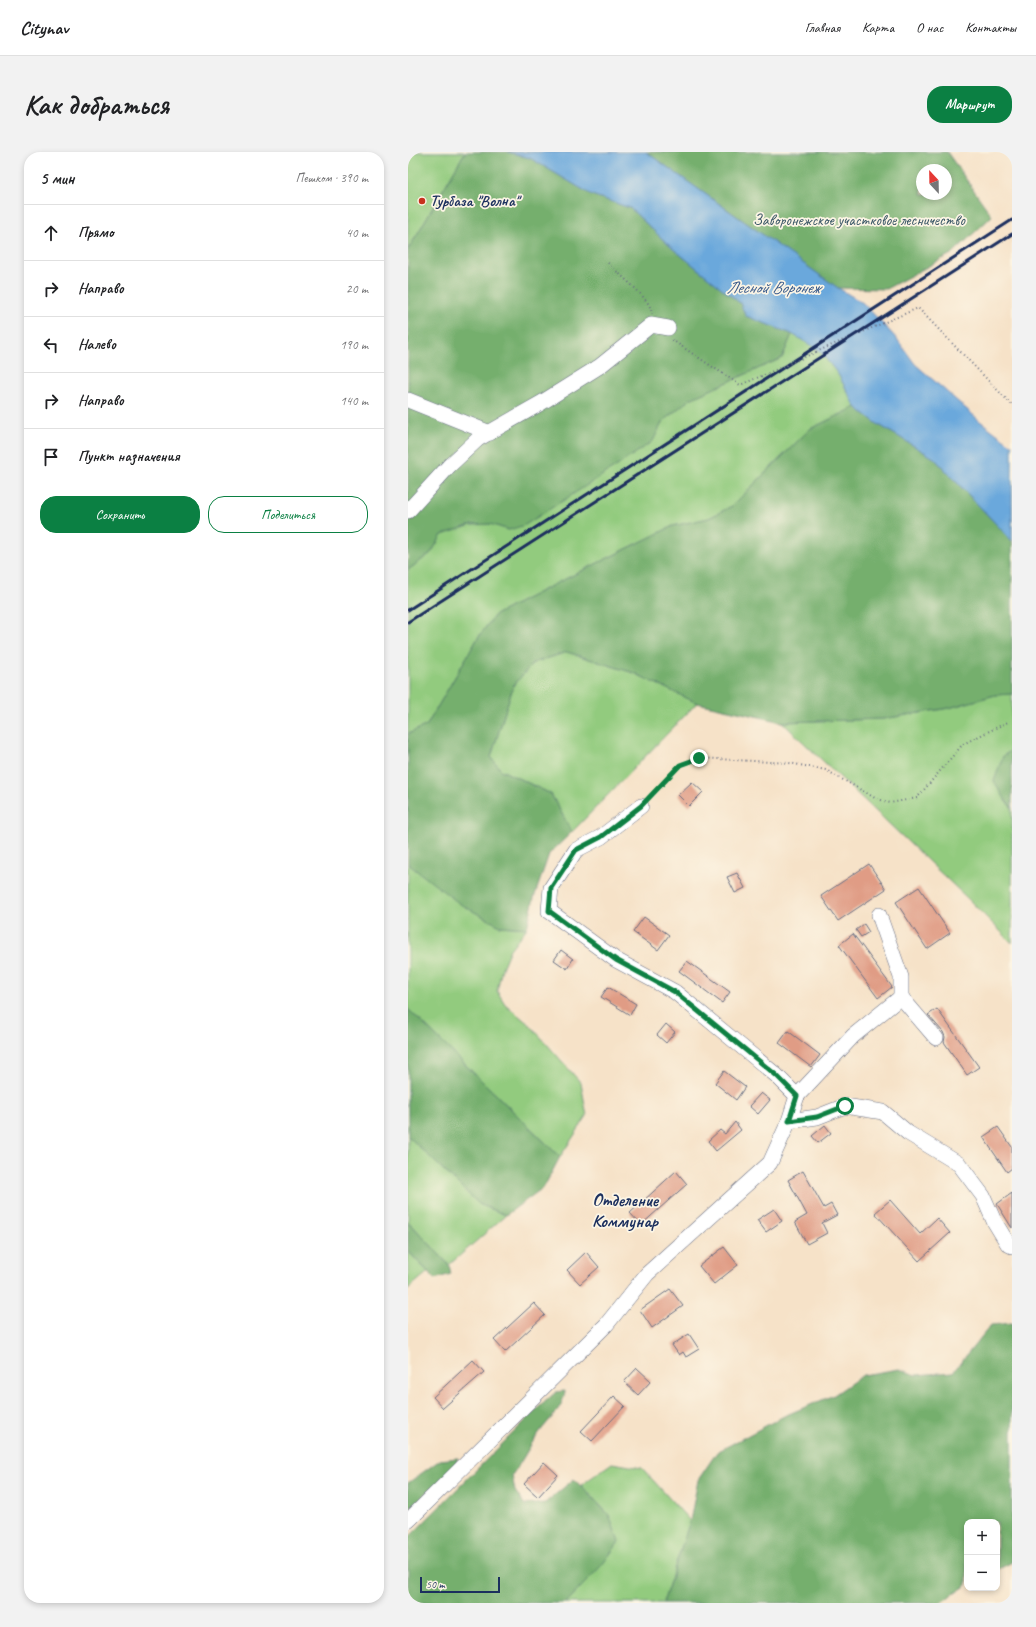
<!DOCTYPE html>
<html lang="ru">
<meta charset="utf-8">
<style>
body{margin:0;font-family:Caveat,sans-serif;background:#f2f2f2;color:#202124}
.controls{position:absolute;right:12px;bottom:12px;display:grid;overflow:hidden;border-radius:8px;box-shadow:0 2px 6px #0003}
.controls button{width:36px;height:36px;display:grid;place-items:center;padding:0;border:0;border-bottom:1px solid #e0e0e0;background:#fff;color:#202124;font:20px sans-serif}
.compass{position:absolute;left:508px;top:12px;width:36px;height:36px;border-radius:50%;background:#fff;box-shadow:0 2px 6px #0003;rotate:338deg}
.scale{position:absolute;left:12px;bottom:10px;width:80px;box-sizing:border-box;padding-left:4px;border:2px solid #1b2f5e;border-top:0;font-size:11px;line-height:14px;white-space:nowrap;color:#1b2f5e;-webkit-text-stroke:3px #fcf5e5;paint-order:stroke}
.stop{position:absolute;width:12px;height:12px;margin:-9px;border:3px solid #0b8043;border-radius:50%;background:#fff}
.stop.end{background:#0b8043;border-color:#fff;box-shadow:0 1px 4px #0008}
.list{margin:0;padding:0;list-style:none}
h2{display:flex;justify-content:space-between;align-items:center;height:52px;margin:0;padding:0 16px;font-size:17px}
h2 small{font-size:13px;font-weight:400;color:#757577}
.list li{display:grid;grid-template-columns:26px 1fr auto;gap:12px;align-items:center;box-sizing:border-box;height:56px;padding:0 16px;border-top:1px solid #e0e0e0}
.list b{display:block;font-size:15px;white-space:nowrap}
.list em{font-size:13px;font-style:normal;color:#757577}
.actions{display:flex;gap:8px;padding:12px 16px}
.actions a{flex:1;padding:9px 0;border:1px solid #0b8043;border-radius:16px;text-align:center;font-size:14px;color:#0b8043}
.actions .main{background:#0b8043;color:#fff}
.icon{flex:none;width:22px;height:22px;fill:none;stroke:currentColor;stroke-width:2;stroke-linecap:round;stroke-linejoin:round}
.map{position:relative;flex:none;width:604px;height:1451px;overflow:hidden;border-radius:16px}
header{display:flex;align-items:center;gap:24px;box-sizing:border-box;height:56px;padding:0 20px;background:#fff;border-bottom:1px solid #e0e0e0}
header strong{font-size:19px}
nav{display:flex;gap:22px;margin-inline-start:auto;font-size:14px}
.intro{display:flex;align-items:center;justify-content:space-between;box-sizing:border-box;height:96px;padding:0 24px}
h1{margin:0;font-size:28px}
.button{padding:10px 18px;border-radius:16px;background:#0b8043;color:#fff;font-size:14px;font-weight:700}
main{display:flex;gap:24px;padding:0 24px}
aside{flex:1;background:#fff;border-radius:16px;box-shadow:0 2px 6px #0003}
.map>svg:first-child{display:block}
.green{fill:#92cb7e;stroke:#567d6e}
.forest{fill:#75af6d;stroke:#486f66;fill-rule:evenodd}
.water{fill:#6aa8dc;stroke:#426c9d}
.building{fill:#e09c85}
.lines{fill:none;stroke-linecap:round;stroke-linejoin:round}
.minor-casing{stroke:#686e83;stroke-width:16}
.path{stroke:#686e83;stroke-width:2;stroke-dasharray:1 3;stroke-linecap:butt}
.minor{stroke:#fff;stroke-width:15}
.rail{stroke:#1b2f5e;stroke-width:3}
.path-bridge{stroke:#686e83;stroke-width:2;stroke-dasharray:1 3;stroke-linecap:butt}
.route{stroke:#0b8043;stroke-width:5}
.poi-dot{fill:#c8321e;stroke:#fcf5e5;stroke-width:1.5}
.labels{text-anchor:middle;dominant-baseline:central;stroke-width:3.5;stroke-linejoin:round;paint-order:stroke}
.poi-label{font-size:16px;font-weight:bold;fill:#1b2f5e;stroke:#fcf5e5;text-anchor:start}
.park-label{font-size:16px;fill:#395666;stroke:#fcf5e5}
.water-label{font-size:17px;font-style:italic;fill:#37598a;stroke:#fcf5e5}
.quarter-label{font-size:18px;font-weight:bold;fill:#1b2f5e;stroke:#fcf5e5}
</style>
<header>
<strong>Citynav</strong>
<nav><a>Главная</a><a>Карта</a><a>О нас</a><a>Контакты</a></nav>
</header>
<div class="intro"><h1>Как добраться</h1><a class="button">Маршрут</a></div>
<main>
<aside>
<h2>5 мин<small>Пешком · 390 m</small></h2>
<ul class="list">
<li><svg class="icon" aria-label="ahead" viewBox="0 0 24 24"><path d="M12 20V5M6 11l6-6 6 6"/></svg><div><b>Прямо</b></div><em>40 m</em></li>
<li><svg class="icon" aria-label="right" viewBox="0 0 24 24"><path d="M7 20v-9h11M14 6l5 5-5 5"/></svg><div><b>Направо</b></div><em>20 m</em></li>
<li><svg class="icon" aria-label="left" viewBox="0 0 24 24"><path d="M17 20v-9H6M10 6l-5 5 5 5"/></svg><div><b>Налево</b></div><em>190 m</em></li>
<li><svg class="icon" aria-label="right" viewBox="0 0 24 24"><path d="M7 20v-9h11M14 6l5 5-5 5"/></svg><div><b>Направо</b></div><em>140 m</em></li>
<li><svg class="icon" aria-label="arrive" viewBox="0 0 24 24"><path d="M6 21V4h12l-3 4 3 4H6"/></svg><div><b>Пункт назначения</b></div></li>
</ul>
<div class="actions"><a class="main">Сохранить</a><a>Поделиться</a></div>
</aside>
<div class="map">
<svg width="604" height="1451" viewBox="0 0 604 1451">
<rect width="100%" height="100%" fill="#fcf5e5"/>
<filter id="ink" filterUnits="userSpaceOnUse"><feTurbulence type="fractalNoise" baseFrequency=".025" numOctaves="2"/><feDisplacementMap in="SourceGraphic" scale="8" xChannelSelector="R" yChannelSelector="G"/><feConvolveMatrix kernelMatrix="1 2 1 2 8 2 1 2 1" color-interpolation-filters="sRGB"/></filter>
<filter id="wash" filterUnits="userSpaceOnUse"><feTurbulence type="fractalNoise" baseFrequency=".012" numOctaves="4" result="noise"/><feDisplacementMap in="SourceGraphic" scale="16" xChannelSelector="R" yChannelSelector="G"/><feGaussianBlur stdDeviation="0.9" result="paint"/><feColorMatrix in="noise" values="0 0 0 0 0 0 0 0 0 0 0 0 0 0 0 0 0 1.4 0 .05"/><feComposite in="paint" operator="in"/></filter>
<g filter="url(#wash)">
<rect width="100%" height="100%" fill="#f6e2c8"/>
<g class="green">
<path d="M0 0H57L0 98Z"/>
<path d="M384 182 411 198 430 222 448 255 402 277 324 354 301 366 265 374 141 435 87 463 71 484 19 573 0 582V418L23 401 34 383 63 373 82 372 101 378 209 314 244 289 255 269 282 247 374 206Z"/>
<path d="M159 500 226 521 289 551 164 680 143 642 93 618 83 605 105 534 125 511Z"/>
<path d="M604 542V598L595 604 597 649 604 656V791L558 745 374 570 475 567 541 556 587 543Z"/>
<path d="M0 712 92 774 119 776 102 797 94 816 89 839 97 852 123 874 173 931 179 964 152 1005 0 857Z"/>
<path d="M0 984 71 1052 98 1063 41 1113 0 1069Z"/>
<path d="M0 1099 20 1120 0 1137Z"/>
<path d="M204 1311 234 1316 282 1369 255 1451H158L173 1434 201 1363 173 1333Z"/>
</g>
<g class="forest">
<path d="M57 0H100L122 6 184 43 222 56 264 96 332 151 338 164 384 182 374 206 282 247 255 269 245 289 209 314 117 373 101 378 82 372 63 373 34 383 23 401 0 418V98Z"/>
<path d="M238 0H539L584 64 545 101 478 137 430 136ZM514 18H538V42H514Z"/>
<path d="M448 255 468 271 526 306 604 389V542L587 543 541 556 475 567 374 570 289 551 226 521 159 500 125 511 105 534 83 605 93 618 143 642 164 680 141 702 126 746 119 776 92 774 52 752 0 712V582L19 573 71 484 87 463 141 435 265 374 301 366 324 354 402 277Z"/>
<path d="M604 598V656L598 649 586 629 595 604Z"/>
<path d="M0 857 152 1005 136 1035 98 1063 71 1052 0 984Z"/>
<path d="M0 1069 41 1113 43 1122 27 1127 0 1099Z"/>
<path d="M604 1171V1410L589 1418V1370H559V1433L532 1451H255L282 1369 290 1328 309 1300 376 1264 426 1243 455 1223 491 1217 508 1223 545 1220 583 1173Z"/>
<path d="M157 1239C155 1257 141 1267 131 1281 121 1294 114 1310 104 1323L107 1339 117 1353 137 1351 166 1327 201 1363 211 1390 194 1413 158 1451H0V1386L130 1256 148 1240Z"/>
<path d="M50 1306 47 1315 0 1358V1331L32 1308Z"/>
</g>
<path class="water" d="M100 0H238L430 136 455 151 489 187 507 212 572 269 604 293V389L526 306 468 271 448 255 430 222 411 198 384 182 338 164 332 151 264 96 222 56 184 43 122 6Z"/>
<g id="blocks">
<g class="building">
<path d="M284 630 295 640 281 654 270 643Z"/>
<path d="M461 712 478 737 430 769 413 744Z"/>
<path d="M329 721 337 736 327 741 319 725Z"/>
<path d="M511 735 542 781 519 797 488 750Z"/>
<path d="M236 765 261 783 250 798 225 780Z"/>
<path d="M456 772 461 780 453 785 448 778Z"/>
<path d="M445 782 484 835 470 846 431 793Z"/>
<path d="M153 798 165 807 159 817 146 808Z"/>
<path d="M279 809 322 840 314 851 271 819Z"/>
<path d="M200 835 228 852 222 863 193 845Z"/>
<path d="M529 857 571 915 559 923 536 890 537 885 535 880 520 863Z"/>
<path d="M258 872 267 880 258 891 249 883Z"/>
<path d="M380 879 412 903 403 915 371 891Z"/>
<path d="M316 919 337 935 328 948 307 931Z"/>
<path d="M353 941 362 948 350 962 341 954Z"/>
<path d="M327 970 333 978 308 999 300 989 312 978 317 982Z"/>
<path d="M417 973 423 981 410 991 404 984Z"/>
<path d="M590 975 604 995V1016L599 1020 575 985Z"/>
<path d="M268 1019 279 1032 233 1073 222 1061Z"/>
<path d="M395 1019 416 1056 423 1052 429 1063 414 1071 419 1081 399 1092 387 1070 399 1063 380 1028Z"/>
<path d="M604 1041V1076L589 1052Z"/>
<path d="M482 1048 512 1082 529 1066 542 1081 511 1109 467 1061Z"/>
<path d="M366 1057 374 1069 358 1080 349 1068Z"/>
<path d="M316 1095 330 1113 306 1132 291 1114Z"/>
<path d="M178 1100 191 1115 172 1132 159 1118Z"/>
<path d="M262 1137 275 1154 244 1176 232 1158Z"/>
<path d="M126 1151 137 1163 97 1200 86 1188Z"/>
<path d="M281 1182 291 1197 278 1205 275 1200 271 1203 264 1193Z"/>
<path d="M65 1208 76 1220 35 1256 25 1245Z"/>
<path d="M229 1216 243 1229 230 1243 216 1230Z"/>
<path d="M206 1244 217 1254 184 1289 173 1279Z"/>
<path d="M136 1310 150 1323 130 1345 116 1332Z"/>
</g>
</g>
</g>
<g filter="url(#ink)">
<use href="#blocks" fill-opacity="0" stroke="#686e83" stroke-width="1"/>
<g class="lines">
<defs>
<g id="minor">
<path d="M0 248 82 281"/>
<path d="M0 359 41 314 70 287 133 251 192 214 243 173 260 176"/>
<path d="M471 763 493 825V845"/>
<path d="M389 944 445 884 493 845 528 886"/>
<path d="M381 969 409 965 437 954 475 960 500 981 551 1012 575 1044 586 1069 600 1092 604 1094"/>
<path d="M0 1369 198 1173 239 1122 362 1011 381 969 389 944 368 923 267 840 208 808 141 759 143 736 168 698 193 685 233 654"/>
</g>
</defs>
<use href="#minor" class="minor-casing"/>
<g class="path">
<path d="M200 111C211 123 244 147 244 162"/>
<path d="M264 188 332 233 356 223"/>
<path d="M408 200 510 156 604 253"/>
<path d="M241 646 272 613 291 606 381 611 418 618 467 646 482 651 509 646 555 592 600 570"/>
</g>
<use href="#minor" class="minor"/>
<g class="rail">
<path d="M0 458 604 68"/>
<path d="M0 470 604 82"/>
</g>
<path class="path-bridge" d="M356 223 408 200"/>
</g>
</g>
<g class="lines" filter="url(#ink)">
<path class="route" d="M291 606 272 613 233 654 193 685 168 698 143 736 141 759 208 808 267 840 368 923 389 944 381 969 409 965 437 954"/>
</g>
<circle class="poi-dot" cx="14" cy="49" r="4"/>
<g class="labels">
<g class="poi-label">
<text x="22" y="49">Турбаза "Волна"</text>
</g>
<g class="park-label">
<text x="451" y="68">Заворонежское участковое лесничество</text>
</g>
<g class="water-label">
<text x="365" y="135">Лесной Воронеж</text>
</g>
<g class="quarter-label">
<text x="217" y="1048">Отделение<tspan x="217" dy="21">Коммунар</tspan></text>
</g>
</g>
</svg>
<div class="controls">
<button>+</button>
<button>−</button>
</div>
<svg class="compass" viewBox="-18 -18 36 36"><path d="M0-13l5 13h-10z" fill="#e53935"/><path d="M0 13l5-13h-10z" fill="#757577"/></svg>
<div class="scale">50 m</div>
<div class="stop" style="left:437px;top:954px"></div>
<div class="stop end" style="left:291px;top:606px"></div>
</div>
</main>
